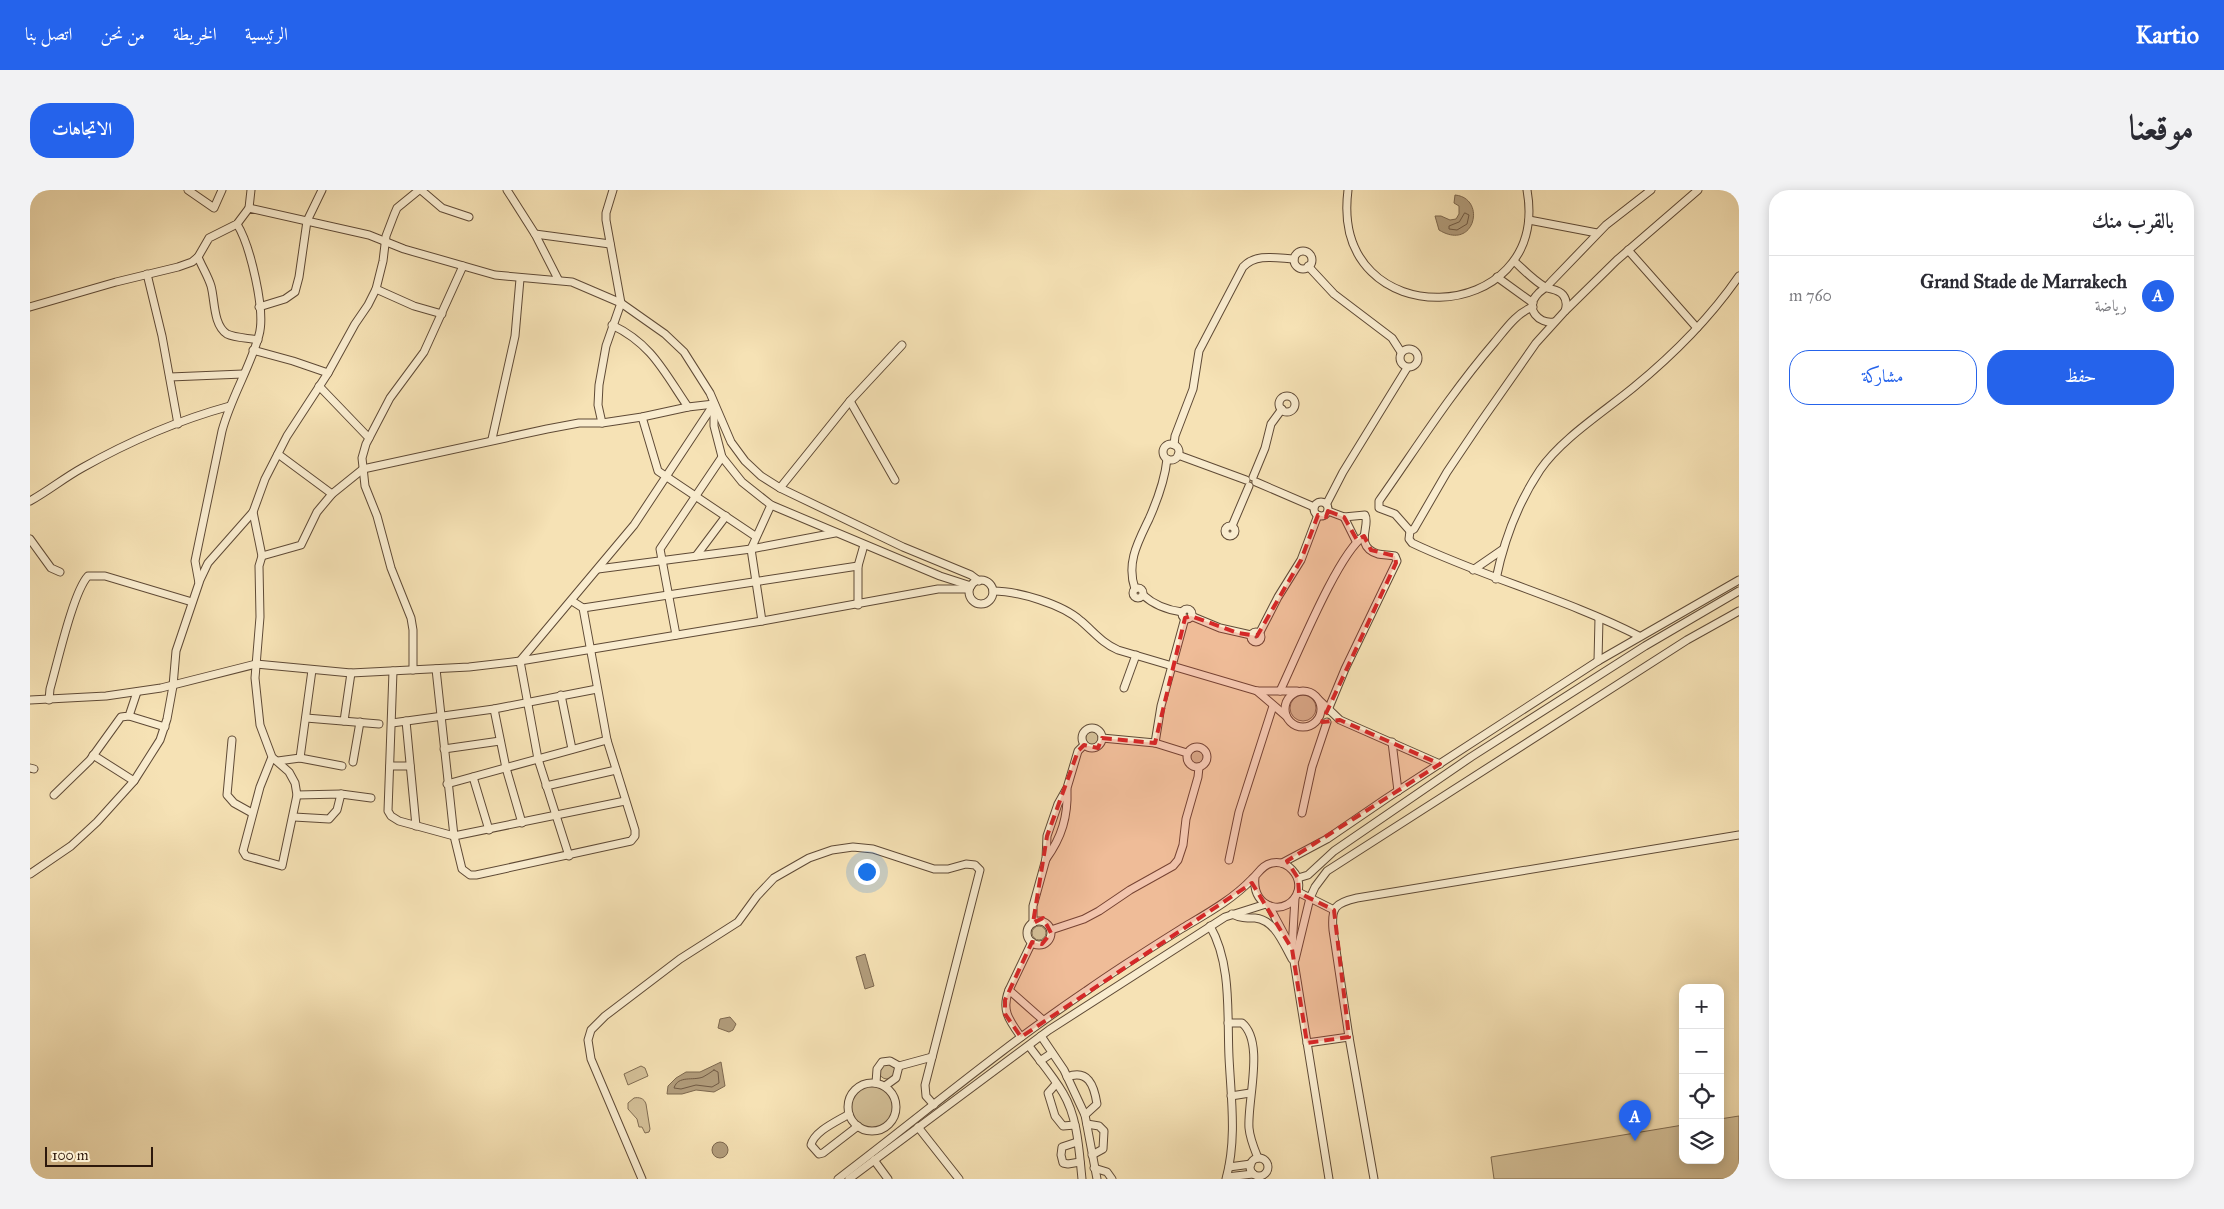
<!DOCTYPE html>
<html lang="ar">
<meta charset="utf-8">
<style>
body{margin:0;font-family:"IM FELL Great Primer",Amiri,serif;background:#f2f2f3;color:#2b2b33;direction:rtl}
.controls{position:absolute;right:15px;bottom:15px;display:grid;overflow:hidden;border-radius:10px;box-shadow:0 2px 12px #0003}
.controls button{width:45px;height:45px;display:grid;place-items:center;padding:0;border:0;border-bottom:1px solid #e1e1e2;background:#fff;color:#2b2b33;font:25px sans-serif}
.scale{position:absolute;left:15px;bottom:12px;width:108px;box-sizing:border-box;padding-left:5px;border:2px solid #2d180c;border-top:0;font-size:14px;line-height:18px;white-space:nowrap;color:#2d180c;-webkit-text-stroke:4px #f9eccf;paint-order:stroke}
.you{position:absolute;left:836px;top:681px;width:18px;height:18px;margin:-12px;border:4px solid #fff;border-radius:50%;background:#1a73e8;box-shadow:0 0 0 8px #1a73e833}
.badge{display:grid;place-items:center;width:32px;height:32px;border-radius:50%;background:#2563eb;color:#fff;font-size:16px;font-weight:700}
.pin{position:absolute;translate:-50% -41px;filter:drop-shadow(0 1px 2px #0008)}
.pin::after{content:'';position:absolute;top:26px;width:18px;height:15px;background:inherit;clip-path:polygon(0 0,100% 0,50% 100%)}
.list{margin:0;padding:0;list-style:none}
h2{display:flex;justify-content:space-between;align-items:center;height:65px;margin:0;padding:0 20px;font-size:21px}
h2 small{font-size:16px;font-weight:400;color:#7c7c81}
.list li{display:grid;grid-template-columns:32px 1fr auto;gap:15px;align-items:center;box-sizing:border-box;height:80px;padding:0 20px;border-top:1px solid #e1e1e2}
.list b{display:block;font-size:19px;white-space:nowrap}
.list p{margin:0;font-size:16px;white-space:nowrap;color:#7c7c81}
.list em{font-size:16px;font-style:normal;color:#7c7c81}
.actions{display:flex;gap:10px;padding:15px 20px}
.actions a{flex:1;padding:11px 0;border:1px solid #2563eb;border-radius:20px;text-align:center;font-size:18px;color:#2563eb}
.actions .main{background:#2563eb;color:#fff}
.icon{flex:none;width:28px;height:28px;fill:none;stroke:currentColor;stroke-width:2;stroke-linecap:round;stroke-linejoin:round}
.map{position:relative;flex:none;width:1709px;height:989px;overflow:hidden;direction:ltr;border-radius:20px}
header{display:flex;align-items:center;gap:30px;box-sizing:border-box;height:70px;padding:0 25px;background:#2563eb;color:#fff}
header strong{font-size:24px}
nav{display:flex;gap:28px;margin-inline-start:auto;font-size:18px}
.intro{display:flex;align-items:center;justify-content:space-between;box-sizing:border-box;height:120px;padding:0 30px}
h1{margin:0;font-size:35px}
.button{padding:12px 22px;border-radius:20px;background:#2563eb;color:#fff;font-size:18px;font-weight:700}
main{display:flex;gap:30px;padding:0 30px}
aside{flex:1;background:#fff;border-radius:20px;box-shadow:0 2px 12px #0003}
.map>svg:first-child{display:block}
.green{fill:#d4c098;stroke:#806c52}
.water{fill:#b29d7c;stroke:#7d684f}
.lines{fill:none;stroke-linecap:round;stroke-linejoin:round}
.shore{stroke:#705a44;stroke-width:1}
.minor-casing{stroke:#5f4a36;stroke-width:9}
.minor{stroke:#f9eccf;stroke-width:7}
.marked{fill:#d62828;fill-opacity:0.2;stroke:#d62828;stroke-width:4;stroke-dasharray:10 6;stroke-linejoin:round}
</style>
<header>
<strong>Kartio</strong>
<nav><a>الرئيسية</a><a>الخريطة</a><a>من نحن</a><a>اتصل بنا</a></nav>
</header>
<div class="intro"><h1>موقعنا</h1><a class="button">الاتجاهات</a></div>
<main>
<aside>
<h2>بالقرب منك<small></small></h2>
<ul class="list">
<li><span class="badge">A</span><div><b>Grand Stade de Marrakech</b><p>رياضة</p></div><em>760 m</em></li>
</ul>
<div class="actions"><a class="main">حفظ</a><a>مشاركة</a></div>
</aside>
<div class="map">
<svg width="1709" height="989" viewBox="0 0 1709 989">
<rect width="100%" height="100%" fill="#f6e2b5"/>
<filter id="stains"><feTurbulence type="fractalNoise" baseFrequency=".004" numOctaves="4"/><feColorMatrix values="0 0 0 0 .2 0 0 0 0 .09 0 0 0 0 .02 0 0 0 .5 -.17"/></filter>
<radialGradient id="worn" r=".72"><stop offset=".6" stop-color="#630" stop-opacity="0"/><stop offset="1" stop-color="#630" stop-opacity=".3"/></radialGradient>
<g class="green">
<circle cx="1273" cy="518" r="13"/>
<circle cx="1062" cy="548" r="7"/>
<circle cx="1167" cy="567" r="7"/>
<circle cx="1009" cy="743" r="7"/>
<circle cx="857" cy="881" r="8"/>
<path d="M611 876 615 878 618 886 598 895 594 884Z"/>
<circle cx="842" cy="917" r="21"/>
<path d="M604 908C609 907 614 908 616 914L620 939 619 942 615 943 612 937H609L607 929 598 919V913Z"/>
<path d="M1709 926V989H1464L1461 967 1653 935V970H1690V929Z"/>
</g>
<g class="water">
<path d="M1425 5C1457 8 1445 62 1409 40L1405 26H1411L1420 30 1426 29 1429 24V16L1424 13Z"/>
<path d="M835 764 844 796 835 799 826 767Z"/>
<path d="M700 827 706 834 703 840 699 842 688 838 690 829Z"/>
<path d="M691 872 695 896 684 902 666 900 652 904H637L638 896 646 888 656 882H670Z"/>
<circle cx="690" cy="960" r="8"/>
</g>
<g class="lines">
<g class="shore">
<path d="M1435 23 1439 25 1437 34 1427 40 1419 39V36L1429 32Z"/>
<path d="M684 880 688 882 689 893 682 897 666 895 651 899 644 898C648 885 663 891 673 887 677 885 681 882 684 880Z"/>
</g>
<defs>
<g id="minor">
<path d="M158 0 184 18 192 0"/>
<path d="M391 0 412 18 439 27"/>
<path d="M477 0 505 44 528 89"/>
<path d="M1318 0C1299 148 1522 138 1497 0"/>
<path d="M219 18 221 0"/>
<path d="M1499 30 1567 43"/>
<path d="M505 44 580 54"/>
<path d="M1598 60 1667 138"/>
<circle cx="1273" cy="70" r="9"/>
<path d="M168 67C172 77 178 86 181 96 185 110 183 135 197 144 205 148 219 148 228 150"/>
<path d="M1484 71C1494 80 1503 90 1515 97 1521 100 1528 99 1533 105 1537 110 1537 115 1535 121"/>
<path d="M1278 76 1304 104 1362 148 1371 162"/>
<path d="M117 84 132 146 148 234"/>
<path d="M1467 87 1503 113"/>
<path d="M346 99 384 116 412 124"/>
<path d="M0 117 86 92 148 77 162 72 168 67 179 48 207 34 219 18 339 45 374 59 465 85 542 92 591 113 635 144 654 162 680 203 701 252 715 271 731 286 750 298 873 357 941 385 949 391"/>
<path d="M229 117 255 109 265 102 269 87 277 31 292 0"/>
<path d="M1524 132C1509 134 1495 119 1506 106 1511 99 1516 99 1521 92L1576 35 1621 0"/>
<path d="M582 135C622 154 634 182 658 217"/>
<circle cx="1379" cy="168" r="9"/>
<path d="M223 160 263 171 298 183"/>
<path d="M140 187 213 184"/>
<path d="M289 196 339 248"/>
<circle cx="1257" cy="214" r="8"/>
<path d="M820 211 865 290"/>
<path d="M684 217V236L692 267 712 292 741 315 910 386 941 396"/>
<path d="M612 227 628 281 725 346"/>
<path d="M572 233 568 215 569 195 576 156 591 113 576 30V23L583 0"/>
<path d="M462 249 485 146 490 89"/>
<circle cx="1141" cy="262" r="8"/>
<path d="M1144 255 1145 246 1163 199 1169 161 1213 77C1226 63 1246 68 1264 69"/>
<path d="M248 264 302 304"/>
<path d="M1148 265 1216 290"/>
<path d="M1223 287 1235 258 1241 234 1252 219"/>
<path d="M1226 292 1284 317"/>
<path d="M750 298 820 211 872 155"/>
<path d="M0 311C18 301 34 288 52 278 98 252 149 230 200 216"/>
<circle cx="1291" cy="319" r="7"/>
<path d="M1297 313 1313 282 1377 178"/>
<path d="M1298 321 1314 327 1335 325C1341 335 1323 356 1348 364 1353 365 1359 365 1365 366L1367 371 1315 479 1298 520"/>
<path d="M223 322 232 366 229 376 230 427 225 488 230 535 242 567 259 582 265 593 267 605 252 676 216 666 213 661 230 597 242 567"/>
<path d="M1314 327 1326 351"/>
<path d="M1202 336 1219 296"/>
<circle cx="1200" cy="341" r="5"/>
<path d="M1380 341 1365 324 1349 318V311C1387 257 1421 203 1464 153 1475 140 1486 123 1503 117"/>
<path d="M0 349 21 378 30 382"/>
<path d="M232 366 271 355 287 322 302 304 333 279 517 239 549 233H572L612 227 658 217 684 214"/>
<path d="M666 366 696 326"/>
<path d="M568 379 721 359 805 343"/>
<path d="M1443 380 1472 360"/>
<path d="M1466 389C1474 350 1488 313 1510 280 1531 249 1575 221 1604 197 1643 165 1680 128 1709 86"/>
<circle cx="951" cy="402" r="12"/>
<path d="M169 392 178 373 223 322 235 289 257 246 298 183 325 134 338 115 346 99 353 71 356 46 364 25 367 18 389 0"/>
<circle cx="1108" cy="403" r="5"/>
<path d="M1105 399C1096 373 1108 352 1119 329 1127 311 1135 289 1137 269"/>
<path d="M963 401C988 401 1032 414 1051 431 1064 442 1072 453 1088 460L1227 501H1267"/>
<path d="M1113 405C1124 415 1137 420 1152 422"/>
<path d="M828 415V376L834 355"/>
<path d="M553 418 828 376"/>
<circle cx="1157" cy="424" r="5"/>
<path d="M1161 426 1190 438 1221 445"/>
<path d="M732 431 721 359 741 315"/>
<circle cx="1226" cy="447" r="5"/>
<path d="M1229 444 1248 407 1271 370 1288 325"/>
<path d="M646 445 630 359 692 267"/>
<path d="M1609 446C1536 409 1456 388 1382 353L1379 349 1380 341 1384 339 1417 282 1450 233 1506 153 1535 121 1587 70 1668 0"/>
<path d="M1568 471 1569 428"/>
<path d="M406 479 424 646 432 679 440 685H446L601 651 605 646V640L577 550 553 418 542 411"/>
<path d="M383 480V440L381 428 361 378 347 326 335 296 332 268 336 254 360 208 394 162 433 76"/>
<path d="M363 481 358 621 361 626 369 631 424 646 595 611"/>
<path d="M1094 498 1106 465"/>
<circle cx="1273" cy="519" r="18"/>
<path d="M1227 501 1256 526"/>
<path d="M1250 501C1266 468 1308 363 1334 346"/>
<path d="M531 505 542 559"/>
<path d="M0 510 76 506 131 498 226 474 321 483 439 477 490 471 732 431 908 399H939"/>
<path d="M19 510 20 499C27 475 43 402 58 386H75L162 412"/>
<path d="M1289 510 1310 530 1410 574"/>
<path d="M464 519 476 578 492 633"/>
<path d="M99 526 135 537"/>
<path d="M276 528 349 534"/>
<path d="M314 531 321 483"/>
<path d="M376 531 386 636"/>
<path d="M362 533 464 519 567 499"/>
<circle cx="1062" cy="548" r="10"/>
<path d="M1072 548 1125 553 1157 563"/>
<path d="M202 550 197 605 204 613 222 623"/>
<path d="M1362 552 1368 601"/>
<path d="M1125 553 1131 516 1155 428"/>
<circle cx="1167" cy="567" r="10"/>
<path d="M414 559 470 551"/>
<path d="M63 565 104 591"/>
<path d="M270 568 312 576"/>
<path d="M248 571 270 568 282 480"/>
<path d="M323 572 330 532"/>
<path d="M360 576H380"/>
<path d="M0 578 4 579"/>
<path d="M443 587 459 640"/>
<path d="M417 594 577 550"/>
<path d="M516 596 586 580"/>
<path d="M24 605 60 570 91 527 99 526 107 502"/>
<path d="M267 605 311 604 341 608"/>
<path d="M1272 623 1282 577 1297 532"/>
<path d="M264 627 299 629 307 620 311 604"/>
<path d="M539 666 508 569 490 471 604 335 684 214"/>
<path d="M1016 669C1032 647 1038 626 1037 600"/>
<path d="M1199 670 1209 622 1243 516"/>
<path d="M1252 673 1297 649 1357 608 1568 471 1709 390"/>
<path d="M0 684 41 656 67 632 104 591 130 550 137 529 143 496 146 461 169 393 165 371 192 241C201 207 220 178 229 145 236 121 220 55 207 34"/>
<path d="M1268 688 1278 685 1304 661 1441 567 1615 456 1709 401"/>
<path d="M1268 702 1280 708 1285 697 1297 681 1657 450 1709 421"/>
<path d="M1265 708 1262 759 1299 989"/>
<path d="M1239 716 1262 759"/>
<path d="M1202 724C1210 728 1216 728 1225 728 1245 730 1253 753 1262 769"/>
<circle cx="1009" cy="743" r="12"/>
<path d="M1003 733V716L1016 669 1017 646 1028 614 1037 598 1048 561 1054 555"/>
<path d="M1180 736C1202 774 1197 825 1199 867 1201 908 1207 949 1196 989"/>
<path d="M1021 740 1054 729 1069 721 1100 700 1143 676 1148 670 1153 655 1156 629 1168 587 1169 577"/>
<path d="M1265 770 1280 708 1304 720"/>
<path d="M979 800 1002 752"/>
<path d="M1198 833H1212C1235 852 1217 911 1219 938 1220 949 1224 958 1228 968"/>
<path d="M1011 846 1034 880 1055 925 1067 989"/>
<path d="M991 847C979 830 971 820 979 800L1013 830"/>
<path d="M1277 853 1319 847"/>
<path d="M999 856C1010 871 1023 886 1033 903 1048 928 1049 961 1052 989"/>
<path d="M1010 871 1022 863"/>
<path d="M1037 887C1058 879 1064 895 1067 914L1055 925"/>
<path d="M846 893 847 879 852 872 860 871 869 876 902 867"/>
<circle cx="842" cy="917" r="24"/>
<path d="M1026 894 1018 903 1025 926 1033 936 1045 935"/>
<path d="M855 896 866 888 869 876"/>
<path d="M1201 906 1220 903"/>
<path d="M819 924C808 931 784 941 781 955L789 964 793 963 828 936"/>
<path d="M1057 934 1069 936 1074 941 1073 959 1062 965"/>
<path d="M888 937 929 989"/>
<path d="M1047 952 1032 957 1031 965 1033 973 1038 974 1050 972"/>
<circle cx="1229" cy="977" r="9"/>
<path d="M844 970 858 989"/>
<path d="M1199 977 1221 974"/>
<path d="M1064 978 1077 982 1082 989"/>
<path d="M1197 987 1223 984"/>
<path d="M612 989 561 869 558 850 561 840 575 826 650 769 708 732 727 706 744 688 779 668 802 660 823 657 843 659 904 679H918L936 674 945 675 950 680 895 895 896 906 904 915"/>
<path d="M808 989C891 926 970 859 1056 801 1087 779 1119 759 1151 739 1176 724 1202 710 1222 689 1229 683 1232 675 1242 673 1257 670 1272 685 1268 701 1260 727 1221 721 1225 687"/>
<path d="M819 989 1019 840 1195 727 1236 714"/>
<path d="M1344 989 1319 847 1303 740C1301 717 1305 713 1327 708L1709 645"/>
</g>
</defs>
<use href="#minor" class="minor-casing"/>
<use href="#minor" class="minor"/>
</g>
<path class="marked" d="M1298 321 1314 327 1327 350 1334 346 1341 360 1365 366 1366 373 1292 532 1310 530 1410 574 1257 671 1268 688 1269 703 1304 720 1319 847 1277 853 1262 759 1222 693 991 847 975 824V810L1002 752 1012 754 1021 743 1013 728 1003 733 1017 646 1048 561 1054 555 1068 558 1072 548 1125 553 1155 428 1161 426 1208 443 1227 446 1271 370 1288 325 1296 327Z"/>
<rect width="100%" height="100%" filter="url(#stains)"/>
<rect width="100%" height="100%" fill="url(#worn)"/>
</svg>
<div class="controls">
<button>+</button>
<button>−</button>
<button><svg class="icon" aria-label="locate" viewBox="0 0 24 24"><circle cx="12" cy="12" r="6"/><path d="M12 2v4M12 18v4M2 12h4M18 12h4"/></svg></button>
<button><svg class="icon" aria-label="layers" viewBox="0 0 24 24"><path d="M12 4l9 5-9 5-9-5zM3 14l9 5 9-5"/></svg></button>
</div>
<div class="scale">100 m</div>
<div class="you"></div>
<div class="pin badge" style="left:1605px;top:951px">A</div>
</div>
</main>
